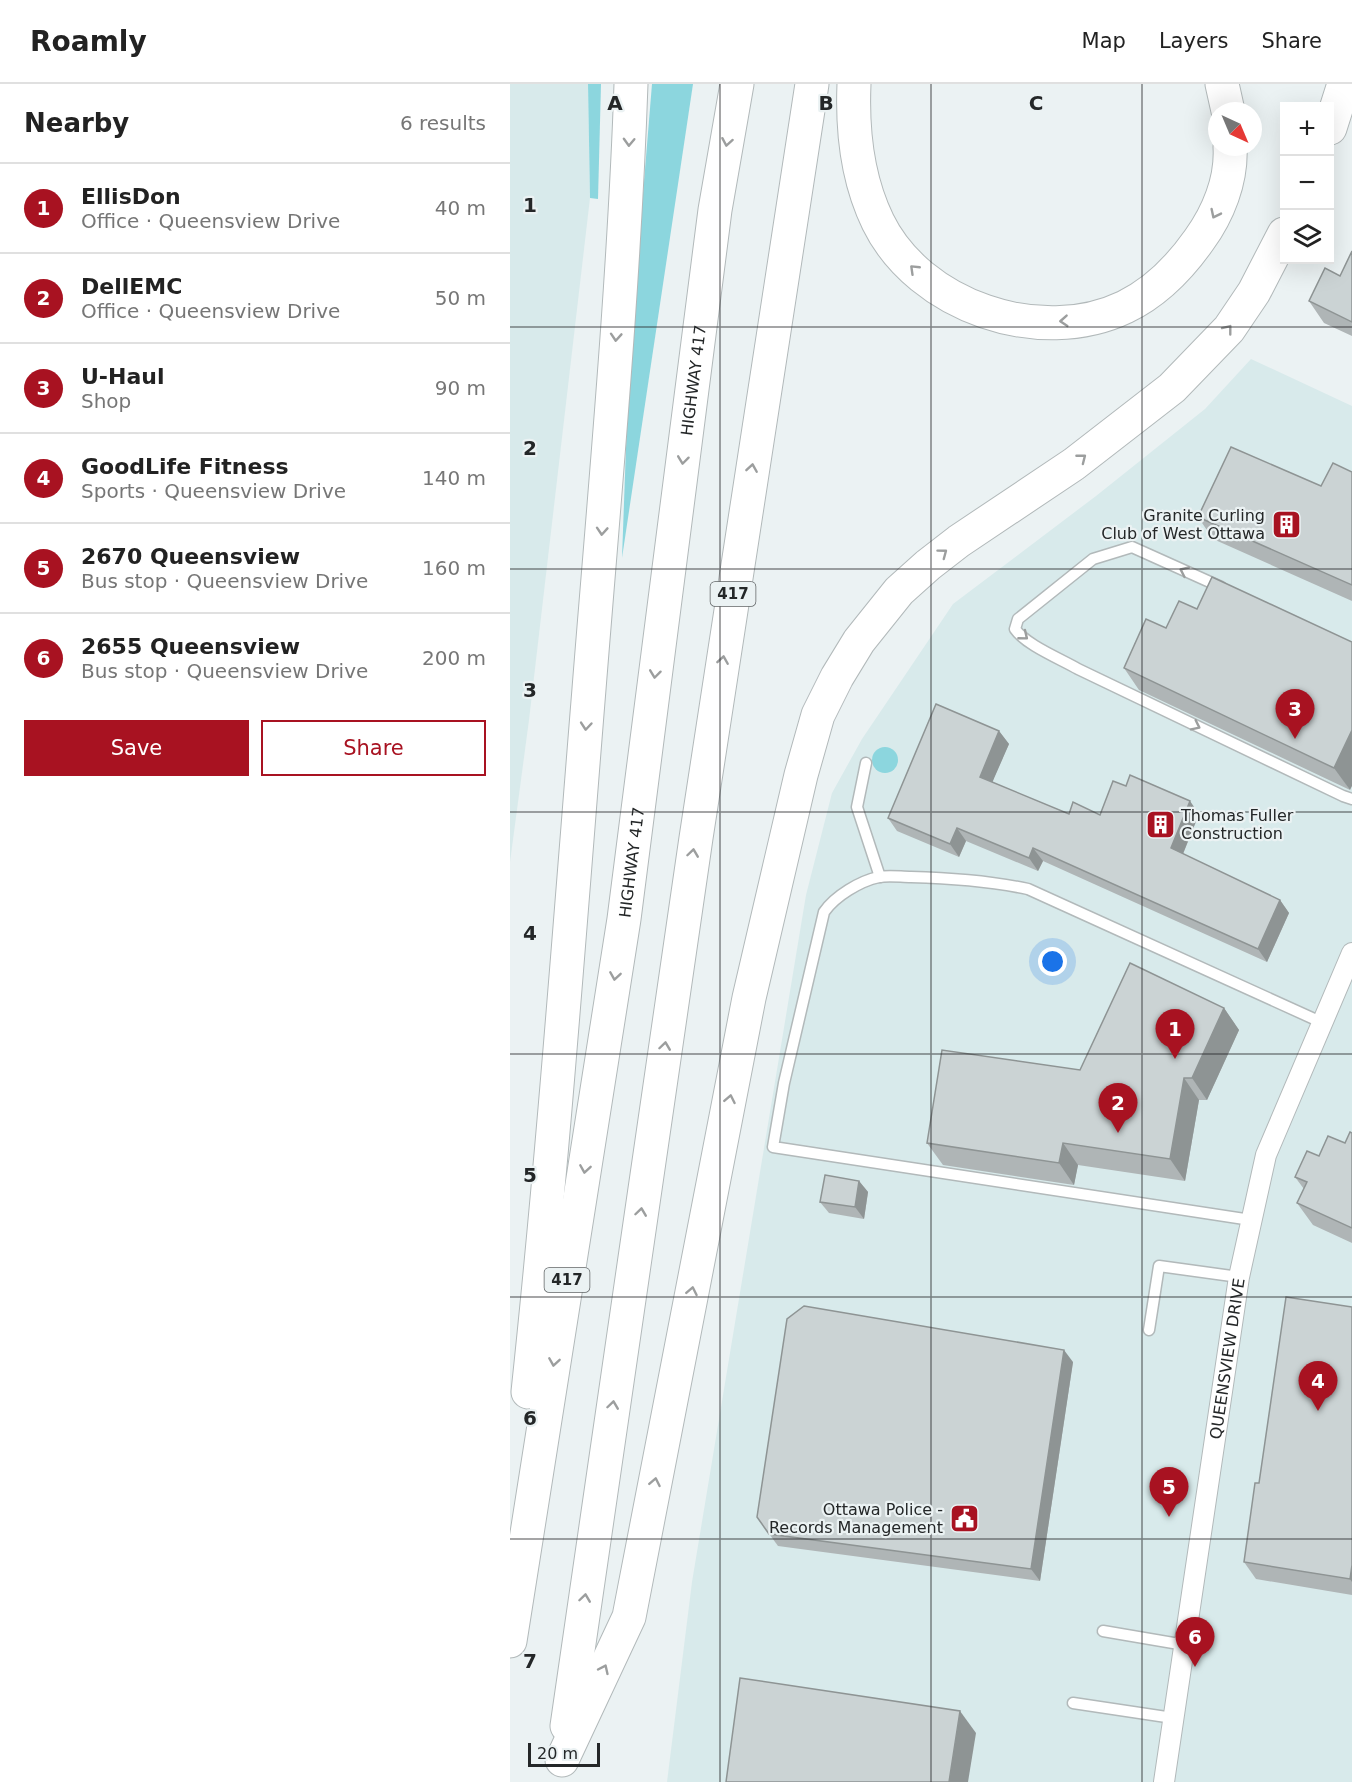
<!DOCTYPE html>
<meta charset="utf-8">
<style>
body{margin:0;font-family:"DejaVu Sans",sans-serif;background:#f6f6f6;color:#222}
.controls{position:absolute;right:18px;top:18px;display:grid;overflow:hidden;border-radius:0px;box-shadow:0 6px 24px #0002}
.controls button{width:54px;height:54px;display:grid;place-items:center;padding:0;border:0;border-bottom:2px solid #e0e0e0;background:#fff;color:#222;font:30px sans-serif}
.compass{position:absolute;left:698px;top:18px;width:54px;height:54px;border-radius:50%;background:#fff;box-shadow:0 6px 24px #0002;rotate:136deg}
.scale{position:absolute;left:18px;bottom:15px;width:72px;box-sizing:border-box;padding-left:6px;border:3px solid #242728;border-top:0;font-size:16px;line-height:21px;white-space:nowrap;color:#242728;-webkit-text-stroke:4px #ebf2f3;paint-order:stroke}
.you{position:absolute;left:543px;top:878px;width:21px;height:21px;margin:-15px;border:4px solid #fff;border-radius:50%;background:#1a73e8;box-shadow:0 0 0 9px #1a73e833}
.badge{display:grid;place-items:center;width:39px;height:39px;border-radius:50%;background:#a81221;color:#fff;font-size:20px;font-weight:700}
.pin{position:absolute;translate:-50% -50px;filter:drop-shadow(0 2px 3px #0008)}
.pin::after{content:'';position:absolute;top:32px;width:21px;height:18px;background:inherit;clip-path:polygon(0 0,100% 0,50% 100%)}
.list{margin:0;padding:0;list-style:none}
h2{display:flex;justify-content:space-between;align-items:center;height:78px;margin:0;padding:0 24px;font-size:26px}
h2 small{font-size:20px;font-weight:400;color:#767676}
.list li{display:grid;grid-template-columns:39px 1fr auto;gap:18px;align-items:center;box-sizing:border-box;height:90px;padding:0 24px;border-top:2px solid #e0e0e0}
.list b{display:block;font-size:22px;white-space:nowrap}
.list p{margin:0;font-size:20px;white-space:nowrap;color:#767676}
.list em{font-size:20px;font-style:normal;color:#767676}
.actions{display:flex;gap:12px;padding:18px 24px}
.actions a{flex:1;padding:14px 0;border:2px solid #a81221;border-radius:0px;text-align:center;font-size:21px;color:#a81221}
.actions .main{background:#a81221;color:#fff}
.icon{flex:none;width:33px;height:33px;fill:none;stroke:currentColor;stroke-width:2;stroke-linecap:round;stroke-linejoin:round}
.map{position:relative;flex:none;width:842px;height:1698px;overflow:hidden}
header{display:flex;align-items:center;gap:36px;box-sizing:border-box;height:84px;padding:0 30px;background:#fff;border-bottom:2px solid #e0e0e0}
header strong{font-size:28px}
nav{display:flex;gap:33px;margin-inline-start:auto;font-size:21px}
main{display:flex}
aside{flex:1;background:#fff}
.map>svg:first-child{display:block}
.built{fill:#d8eaeb}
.green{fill:#8cd6de}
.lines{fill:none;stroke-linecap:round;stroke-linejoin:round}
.service-casing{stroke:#b2b9ba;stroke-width:13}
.minor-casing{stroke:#b2b9ba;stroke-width:22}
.motorway-casing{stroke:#b2b9ba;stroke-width:35}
.service{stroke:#fff;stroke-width:10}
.minor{stroke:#fff;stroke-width:20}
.motorway{stroke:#fff;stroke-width:33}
.wall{fill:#afb5b6}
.shaded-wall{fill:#8e9494}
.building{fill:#cbd3d4;stroke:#8e9494;stroke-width:1.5}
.oneway{stroke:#9c9e9e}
.grid{fill:none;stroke:#242728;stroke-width:1.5;stroke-opacity:0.55}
.labels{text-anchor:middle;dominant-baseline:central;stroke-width:4.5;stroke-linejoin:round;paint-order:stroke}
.shield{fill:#ebf2f3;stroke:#606465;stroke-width:1.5}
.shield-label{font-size:15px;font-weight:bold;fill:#242728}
.street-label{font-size:16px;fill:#242728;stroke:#ebf2f3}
.poi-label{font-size:16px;fill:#242728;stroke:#ebf2f3;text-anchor:end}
.grid-label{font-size:20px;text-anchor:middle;font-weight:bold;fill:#242728;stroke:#ebf2f3;stroke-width:4.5;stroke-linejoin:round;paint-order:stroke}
</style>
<header>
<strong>Roamly</strong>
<nav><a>Map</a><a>Layers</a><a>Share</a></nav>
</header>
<main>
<aside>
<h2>Nearby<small>6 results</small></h2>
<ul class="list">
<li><span class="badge">1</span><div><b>EllisDon</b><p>Office · Queensview Drive</p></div><em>40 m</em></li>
<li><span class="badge">2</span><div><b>DellEMC</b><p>Office · Queensview Drive</p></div><em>50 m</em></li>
<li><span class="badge">3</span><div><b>U-Haul</b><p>Shop</p></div><em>90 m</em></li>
<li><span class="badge">4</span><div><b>GoodLife Fitness</b><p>Sports · Queensview Drive</p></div><em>140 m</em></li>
<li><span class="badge">5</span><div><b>2670 Queensview</b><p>Bus stop · Queensview Drive</p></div><em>160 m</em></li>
<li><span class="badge">6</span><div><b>2655 Queensview</b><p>Bus stop · Queensview Drive</p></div><em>200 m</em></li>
</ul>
<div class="actions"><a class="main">Save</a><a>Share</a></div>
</aside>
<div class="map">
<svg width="842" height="1698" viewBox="0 0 842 1698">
<rect width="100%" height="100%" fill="#ebf2f3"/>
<g class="built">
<path d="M0 0H78L80 114 19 636 0 778Z"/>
<path d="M741 275 842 322V1698H157L182 1498 296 811 322 709 352 655 443 520 586 412 695 325Z"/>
</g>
<g class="green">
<path d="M78 0H91L88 115 80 114Z"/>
<path d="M142 0H183L112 474 119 281Z"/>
<circle cx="375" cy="676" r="13"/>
</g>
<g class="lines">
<defs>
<g id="service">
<path d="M711 503 622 463 583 475 508 535 505 545C516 561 551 575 568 585L833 712 842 715"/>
<path d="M356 679 347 723 370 793"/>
<path d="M741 1136 263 1063 274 999 314 828C325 812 350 797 369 793 379 791 391 793 401 793 440 794 480 797 518 805L813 939"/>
<path d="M639 1246 649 1182 729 1193"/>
<path d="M593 1547 675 1561"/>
<path d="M563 1619 663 1634"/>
</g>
<g id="minor">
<path id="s1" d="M654 1698 729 1193 756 1071 842 869"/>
</g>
<g id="motorway">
<path d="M344 0C342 47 347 95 368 138 409 222 530 264 615 223 646 208 670 183 689 156 708 130 722 96 720 63"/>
<path d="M712 0 718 27"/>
<path d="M820 44 834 0"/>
<path d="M18 1308C43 1074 60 840 79 605 95 404 114 202 121 0"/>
<path id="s2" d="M0 1557 114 835 205 126 227 0"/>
<path d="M57 1642 186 754 302 0"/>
<path d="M52 1676 119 1533 239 914 291 691 308 631 327 593 349 557 389 507 418 481 449 457 564 380 662 304 719 245 744 208 774 150"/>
</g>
</defs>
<use href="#service" class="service-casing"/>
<use href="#minor" class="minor-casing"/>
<use href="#motorway" class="motorway-casing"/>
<use href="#service" class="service"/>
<use href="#minor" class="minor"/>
<use href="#motorway" class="motorway"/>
</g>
<g class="wall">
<path d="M842 167V252L814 239 799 217 830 192Z"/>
<path d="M842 388V517L703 455 688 433 811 402Z"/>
<path d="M702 493 840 706 629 606 614 584 656 544 687 525Z"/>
<path d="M489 647 499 660 482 698 559 730 590 731 689 730 673 770 770 816 779 829 757 878 533 777 528 787 456 757 449 773 387 747 378 734Z"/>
<path d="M714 924 729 946 697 1016H689L675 1097 568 1081 564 1101 433 1081 417 1059Z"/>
<path d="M842 1049V1159L803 1141 787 1119 794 1105 785 1093 809 1072 835 1059Z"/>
<path d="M349 1097 358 1108 354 1135 319 1129 310 1118Z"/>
<path d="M842 1223V1511L746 1495 734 1478 749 1399Z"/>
<path d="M563 1278 530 1497 268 1462 247 1433Z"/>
</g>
<g class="shaded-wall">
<path d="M842 646V702L840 706 824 684Z"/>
<path d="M489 647 499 660 479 706 470 693Z"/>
<path d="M680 717 689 730 670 777 661 764Z"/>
<path d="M447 744 456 757 449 773 440 760Z"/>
<path d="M523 764 533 777 528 787 519 774Z"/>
<path d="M770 816 779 829 757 878 748 865Z"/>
<path d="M714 924 729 946 697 1016 682 994Z"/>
<path d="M674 994 689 1016 675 1097 660 1075Z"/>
<path d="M553 1059 568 1081 564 1101 549 1079Z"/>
<path d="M349 1097 358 1108 354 1135 345 1123Z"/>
<path d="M554 1266 563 1278 530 1497 521 1485Z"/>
<path d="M842 1481V1498L840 1495Z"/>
<path d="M450 1627 466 1649 458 1698H439Z"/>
</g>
<g class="building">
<path d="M842 167V238L799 217 815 184 830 192Z"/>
<path d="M721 363 811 402 823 379 842 388V501L688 433Z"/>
<path d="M702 493 842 558V646L824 684 614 584 636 535 656 544 669 517 687 525Z"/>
<path d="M426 620 489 647 470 693 559 730 563 718 590 731 603 697 616 702 620 691 680 717 661 764 770 816 748 865 523 764 519 774 447 744 440 760 378 734Z"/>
<path d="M620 879 714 924 682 994H674L660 1075 553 1059 549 1079 417 1059 432 966 570 986Z"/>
<path d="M840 1048 842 1049V1144L787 1119 797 1098 785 1093 797 1067 809 1072 818 1052 835 1059Z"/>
<path d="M315 1091 349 1097 345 1123 310 1118Z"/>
<path d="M776 1213 842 1223V1481L840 1495 734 1478 745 1399H749Z"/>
<path d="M294 1222 554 1266 521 1485 259 1450 247 1433 277 1235Z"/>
<path d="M230 1594 450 1627 439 1698H216Z"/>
</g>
<defs><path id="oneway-chevron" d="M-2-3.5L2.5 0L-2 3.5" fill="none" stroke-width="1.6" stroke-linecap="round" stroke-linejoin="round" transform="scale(1.5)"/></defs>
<g class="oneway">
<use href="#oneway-chevron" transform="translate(119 58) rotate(92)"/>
<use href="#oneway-chevron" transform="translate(217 58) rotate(100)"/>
<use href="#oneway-chevron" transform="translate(705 130) rotate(116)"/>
<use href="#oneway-chevron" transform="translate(404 185) rotate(-136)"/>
<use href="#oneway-chevron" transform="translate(554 237) rotate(176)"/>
<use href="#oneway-chevron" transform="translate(718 245) rotate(-52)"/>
<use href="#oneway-chevron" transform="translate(106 253) rotate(94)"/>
<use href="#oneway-chevron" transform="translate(572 374) rotate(-38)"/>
<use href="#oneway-chevron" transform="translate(173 376) rotate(97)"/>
<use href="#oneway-chevron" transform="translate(242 384) rotate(-81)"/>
<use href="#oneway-chevron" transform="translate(92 447) rotate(94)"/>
<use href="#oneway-chevron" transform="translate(433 469) rotate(-37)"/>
<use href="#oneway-chevron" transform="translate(674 487) rotate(-155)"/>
<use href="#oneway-chevron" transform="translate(514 552) rotate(39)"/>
<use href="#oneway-chevron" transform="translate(213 576) rotate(-81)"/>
<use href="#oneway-chevron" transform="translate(145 590) rotate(97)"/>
<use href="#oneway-chevron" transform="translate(76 642) rotate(95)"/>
<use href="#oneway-chevron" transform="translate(686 642) rotate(26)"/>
<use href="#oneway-chevron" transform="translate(183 769) rotate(-82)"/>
<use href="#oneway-chevron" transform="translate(105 892) rotate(99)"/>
<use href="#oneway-chevron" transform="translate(155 962) rotate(-82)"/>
<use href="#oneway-chevron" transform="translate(220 1015) rotate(-79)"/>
<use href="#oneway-chevron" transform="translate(75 1085) rotate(99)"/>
<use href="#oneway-chevron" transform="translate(131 1128) rotate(-82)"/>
<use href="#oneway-chevron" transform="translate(182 1207) rotate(-79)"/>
<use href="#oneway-chevron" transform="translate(44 1278) rotate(99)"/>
<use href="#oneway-chevron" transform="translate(103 1321) rotate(-82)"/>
<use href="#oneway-chevron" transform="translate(145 1398) rotate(-79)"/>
<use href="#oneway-chevron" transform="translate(75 1514) rotate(-82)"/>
<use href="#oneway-chevron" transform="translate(94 1585) rotate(-65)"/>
</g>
<path class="grid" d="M210 0V1698M421 0V1698M632 0V1698M0 243H842M0 485H842M0 728H842M0 970H842M0 1213H842M0 1455H842"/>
<defs>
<symbol id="building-square" viewBox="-11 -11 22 22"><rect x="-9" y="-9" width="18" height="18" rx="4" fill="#a81221" stroke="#ebf2f3"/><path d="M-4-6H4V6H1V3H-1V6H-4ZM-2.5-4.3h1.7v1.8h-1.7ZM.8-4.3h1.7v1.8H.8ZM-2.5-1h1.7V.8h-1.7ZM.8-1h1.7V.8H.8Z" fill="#fff"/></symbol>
<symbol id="civic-square" viewBox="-11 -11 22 22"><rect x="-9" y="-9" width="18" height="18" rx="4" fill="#a81221" stroke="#ebf2f3"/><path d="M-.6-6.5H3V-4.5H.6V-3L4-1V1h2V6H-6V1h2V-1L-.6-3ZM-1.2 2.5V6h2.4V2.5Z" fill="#fff"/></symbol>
</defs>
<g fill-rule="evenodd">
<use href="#building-square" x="760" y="424" width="33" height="33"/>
<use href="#building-square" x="634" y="724" width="33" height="33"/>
<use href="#civic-square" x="438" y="1418" width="33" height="33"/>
</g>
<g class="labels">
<g class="shield">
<rect x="200.5" y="498" width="45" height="24" rx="4.5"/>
<rect x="34.5" y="1184" width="45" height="24" rx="4.5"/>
</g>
<g class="shield-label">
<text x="223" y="510">417</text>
<text x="57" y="1196">417</text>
</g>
<g class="street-label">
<text stroke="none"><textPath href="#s2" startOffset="1274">HIGHWAY 417</textPath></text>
<text stroke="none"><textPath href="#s2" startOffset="788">HIGHWAY 417</textPath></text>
<text stroke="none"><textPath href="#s1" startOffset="428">QUEENSVIEW DRIVE</textPath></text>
</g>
<g class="poi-label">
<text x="755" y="431">Granite Curling<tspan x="755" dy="18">Club of West Ottawa</tspan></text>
<text x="671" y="731" text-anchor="start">Thomas Fuller<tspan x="671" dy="18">Construction</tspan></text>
<text x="433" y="1425">Ottawa Police -<tspan x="433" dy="18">Records Management</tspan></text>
</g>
</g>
<g class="grid-label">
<text x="105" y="26">A</text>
<text x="316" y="26">B</text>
<text x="526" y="26">C</text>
<text x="20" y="128">1</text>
<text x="20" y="371">2</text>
<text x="20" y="613">3</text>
<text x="20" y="856">4</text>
<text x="20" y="1098">5</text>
<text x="20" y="1341">6</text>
<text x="20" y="1584">7</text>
</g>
</svg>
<div class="controls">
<button>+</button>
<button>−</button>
<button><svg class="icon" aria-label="layers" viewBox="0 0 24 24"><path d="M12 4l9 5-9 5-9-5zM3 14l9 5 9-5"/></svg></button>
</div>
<svg class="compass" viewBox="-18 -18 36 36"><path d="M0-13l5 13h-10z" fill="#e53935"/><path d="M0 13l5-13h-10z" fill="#767676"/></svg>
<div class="scale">20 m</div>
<div class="you"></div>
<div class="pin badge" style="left:665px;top:975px">1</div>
<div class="pin badge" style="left:608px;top:1049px">2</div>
<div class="pin badge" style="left:785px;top:655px">3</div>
<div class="pin badge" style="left:808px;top:1327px">4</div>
<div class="pin badge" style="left:659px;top:1433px">5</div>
<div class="pin badge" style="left:685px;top:1583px">6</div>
</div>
</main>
